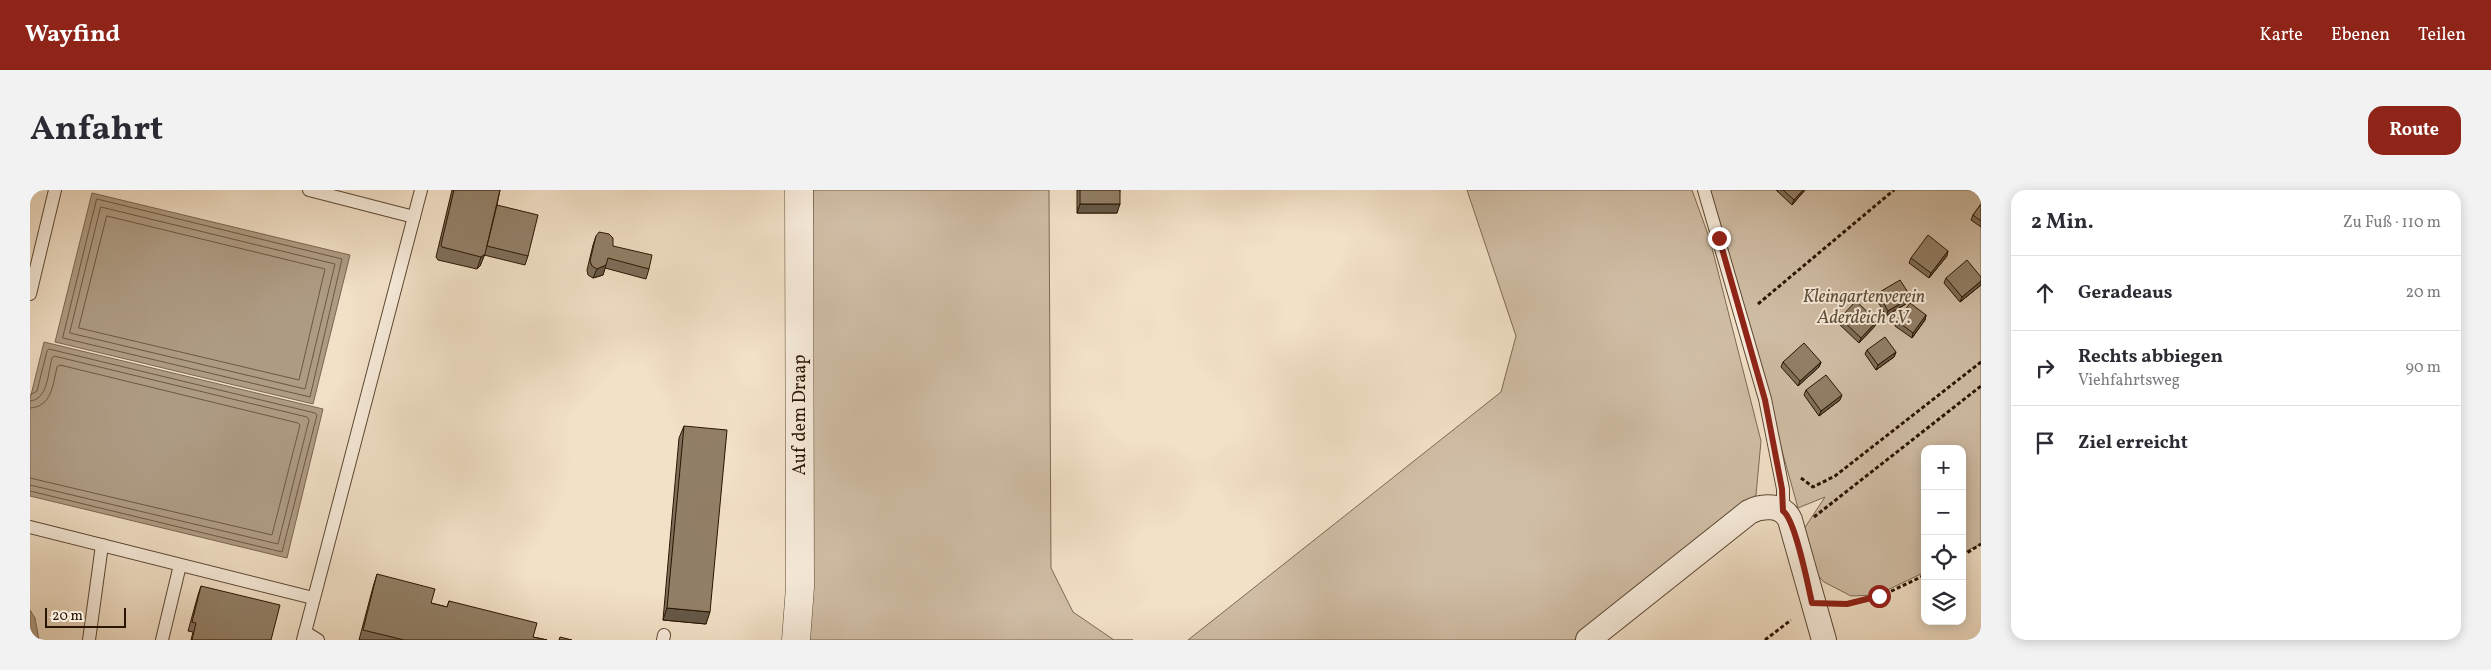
<!DOCTYPE html>
<html lang="de">
<meta charset="utf-8">
<style>
body{margin:0;font-family:Vollkorn,serif;background:#f2f2f3;color:#2b2b33}
.controls{position:absolute;right:15px;bottom:15px;display:grid;overflow:hidden;border-radius:10px;box-shadow:0 2px 12px #0003}
.controls button{width:45px;height:45px;display:grid;place-items:center;padding:0;border:0;border-bottom:1px solid #e1e1e2;background:#fff;color:#2b2b33;font:25px sans-serif}
.scale{position:absolute;left:15px;bottom:12px;width:81px;box-sizing:border-box;padding-left:5px;border:2px solid #291500;border-top:0;font-size:14px;line-height:18px;white-space:nowrap;color:#291500;-webkit-text-stroke:4px #f7ebdb;paint-order:stroke}
.stop{position:absolute;width:15px;height:15px;margin:-11px;border:4px solid #8f2418;border-radius:50%;background:#fff}
.stop.end{background:#8f2418;border-color:#fff;box-shadow:0 1px 5px #0008}
.list{margin:0;padding:0;list-style:none}
h2{display:flex;justify-content:space-between;align-items:center;height:65px;margin:0;padding:0 20px;font-size:21px}
h2 small{font-size:16px;font-weight:400;color:#7c7c81}
.list li{display:grid;grid-template-columns:32px 1fr auto;gap:15px;align-items:center;box-sizing:border-box;height:75px;padding:0 20px;border-top:1px solid #e1e1e2}
.list b{display:block;font-size:19px;white-space:nowrap}
.list p{margin:0;font-size:16px;white-space:nowrap;color:#7c7c81}
.list em{font-size:16px;font-style:normal;color:#7c7c81}
.icon{flex:none;width:28px;height:28px;fill:none;stroke:currentColor;stroke-width:2;stroke-linecap:round;stroke-linejoin:round}
.map{position:relative;flex:none;width:1951px;height:450px;overflow:hidden;border-radius:15px}
header{display:flex;align-items:center;gap:30px;box-sizing:border-box;height:70px;padding:0 25px;background:#8f2418;color:#fff}
header strong{font-size:24px}
nav{display:flex;gap:28px;margin-inline-start:auto;font-size:18px}
.intro{display:flex;align-items:center;justify-content:space-between;box-sizing:border-box;height:120px;padding:0 30px}
h1{margin:0;font-size:35px}
.button{padding:12px 22px;border-radius:15px;background:#8f2418;color:#fff;font-size:18px;font-weight:700}
main{display:flex;gap:30px;padding:0 30px}
aside{flex:1;background:#fff;border-radius:15px;box-shadow:0 2px 12px #0003}
.map>svg:first-child{display:block}
.green{fill:#d0bda5;stroke:#7c6952}
.water{fill:#ae9b83;stroke:#79654f}
.lines{fill:none;stroke-linecap:round;stroke-linejoin:round}
.shore{stroke:#6c5842;stroke-width:1}
.service-casing{stroke:#5b4832;stroke-width:14}
.minor-casing{stroke:#5b4832;stroke-width:26}
.tertiary-casing{stroke:#5b4832;stroke-width:29}
.path{stroke:#291500;stroke-width:3;stroke-dasharray:4 2.5;stroke-linecap:butt}
.service{stroke:#f7ebdb;stroke-width:12}
.minor{stroke:#f7ebdb;stroke-width:24}
.tertiary{stroke:#f7ebdb;stroke-width:28}
.wall{fill:#7e6d59;stroke:#291500}
.shaded-wall{fill:#665948;stroke:#291500}
.building{fill:#927f67;stroke:#291500}
.route{stroke:#8f2418;stroke-width:6}
.labels{text-anchor:middle;dominant-baseline:central;stroke-width:4;stroke-linejoin:round;paint-order:stroke}
.park-label{font-size:18px;font-style:italic;fill:#63503a;stroke:#f7ebdb}
.street-label{font-size:18px;fill:#291500;stroke:#f7ebdb}
</style>
<header>
<strong>Wayfind</strong>
<nav><a>Karte</a><a>Ebenen</a><a>Teilen</a></nav>
</header>
<div class="intro"><h1>Anfahrt</h1><a class="button">Route</a></div>
<main>
<div class="map">
<svg width="1951" height="450" viewBox="0 0 1951 450">
<rect width="100%" height="100%" fill="#f2e0c7"/>
<filter id="stains"><feTurbulence type="fractalNoise" baseFrequency=".004" numOctaves="4"/><feColorMatrix values="0 0 0 0 .2 0 0 0 0 .09 0 0 0 0 .02 0 0 0 .5 -.17"/></filter>
<radialGradient id="worn" r=".72"><stop offset=".6" stop-color="#630" stop-opacity="0"/><stop offset="1" stop-color="#630" stop-opacity=".3"/></radialGradient>
<g class="green">
<path d="M783 0H1019L1021 378 1043 422 1084 450H1103H778Z"/>
<path d="M1437 0H1662L1680 50 1731 251 1726 305 1544 450H1158L1471 202 1486 146Z"/>
<path d="M1679 0H1951V354L1932 363V259H1895V382L1847 405 1821 406 1794 392 1771 368 1766 351 1795 307 1768 318Z"/>
</g>
<g class="water">
<path d="M62 3 320 65 283 214 25 152Z"/>
<path d="M14 152 293 219 257 368 0 306V209Z"/>
<path d="M0 420 5 428 9 450H0Z"/>
</g>
<g class="lines">
<g class="shore">
<path d="M67 9 312 69 280 207 33 148Z"/>
<path d="M71 17 305 74 275 199 40 143Z"/>
<path d="M77 26 295 79 269 190 49 138Z"/>
<path d="M0 205 7 201 17 161 19 159 285 223 287 225 252 362 0 301"/>
<path d="M0 211C18 210 18 182 22 168L24 166 277 227 279 230 248 354 0 295"/>
<path d="M0 218C22 217 23 194 27 177L30 175 268 233 270 235 242 345 0 288"/>
</g>
<defs>
<g id="service">
<path d="M279 0 384 27"/>
<path d="M1674 0 1735 209 1753 299V321"/>
<path d="M0 104 25 0"/>
<path d="M0 337 283 408"/>
<path d="M275 442 288 450"/>
<path d="M59 450 72 355"/>
<path d="M132 450 150 375"/>
<path d="M273 450 391 0"/>
<path d="M633 450 634 445"/>
</g>
<path id="minor" d="M1558 450 1719 322C1732 315 1753 314 1760 330L1794 450"/>
<path id="tertiary" d="M766 450 770 397 769 0"/>
</defs>
<use href="#service" class="service-casing"/>
<use href="#minor" class="minor-casing"/>
<use href="#tertiary" class="tertiary-casing"/>
<g class="path">
<path d="M1728 114 1864 0"/>
<path d="M1771 288 1783 297 1805 286 1951 172"/>
<path d="M1784 327 1951 196"/>
<path d="M1932 366 1951 354"/>
<path d="M1811 414 1849 407 1895 385"/>
<path d="M1735 450 1761 430"/>
</g>
<use href="#service" class="service"/>
<use href="#minor" class="minor"/>
<use href="#tertiary" class="tertiary"/>
</g>
<g class="wall">
<path d="M422 0H470L467 15 498 66 495 75 454 65 450 76 447 79 408 70 406 67Z"/>
<path d="M1047 0H1090L1087 23H1047Z"/>
<path d="M1746 0H1775L1762 15Z"/>
<path d="M1951 14V37L1941 30 1943 25Z"/>
<path d="M566 46 583 56 619 79 616 89 575 78 573 85 563 88 558 85 557 80 563 55Z"/>
<path d="M1917 66 1899 88 1879 73 1881 68Z"/>
<path d="M1951 87V95L1930 112 1914 93 1916 88Z"/>
<path d="M1848 103 1879 112 1856 126 1846 108Z"/>
<path d="M1896 125 1895 130 1882 148 1865 136 1867 131Z"/>
<path d="M1810 128 1845 136 1829 153 1808 133Z"/>
<path d="M1837 160 1866 162 1864 167 1846 180 1835 164Z"/>
<path d="M1753 172H1791L1789 177 1768 196 1751 177Z"/>
<path d="M1776 200 1810 210 1789 226 1774 205Z"/>
<path d="M654 236 676 434 633 430 649 248Z"/>
<path d="M347 384 401 413 417 417 419 411 503 447 517 450H329L343 397Z"/>
<path d="M171 396 241 450H161L163 442 158 441 168 405Z"/>
</g>
<g class="shaded-wall">
<path d="M1773 0H1775L1762 15 1764 10Z"/>
<path d="M1050 14H1090L1087 23H1047Z"/>
<path d="M1918 61 1917 66 1899 88 1901 83Z"/>
<path d="M455 64 450 76 447 79 451 67Z"/>
<path d="M576 75 573 85 563 88 567 79Z"/>
<path d="M1951 91V95L1930 112 1932 107Z"/>
<path d="M1881 107 1879 112 1856 126 1858 121Z"/>
<path d="M1896 125 1895 130 1882 148 1883 143Z"/>
<path d="M1847 131 1845 136 1829 153 1831 148Z"/>
<path d="M1866 162 1864 167 1846 180 1848 175Z"/>
<path d="M1791 172 1789 177 1768 196 1770 191Z"/>
<path d="M1812 205 1810 210 1789 226 1791 221Z"/>
<path d="M637 418 680 422 676 434 633 430Z"/>
</g>
<g class="building">
<path d="M424 0H470L455 64 451 67 412 57 411 55Z"/>
<rect x="1050" y="0" width="40" height="14"/>
<path d="M1753 0H1773L1764 10Z"/>
<path d="M1951 14V31L1943 25Z"/>
<path d="M467 15 508 25 498 66 457 56Z"/>
<path d="M569 42 579 44 583 48V56L622 65 619 79 578 68 576 75 567 79 562 76 560 71 566 46Z"/>
<path d="M1898 45 1918 61 1901 83 1881 68Z"/>
<path d="M1937 70 1951 87V91L1932 107 1916 88Z"/>
<path d="M1870 90 1881 107 1858 121 1848 103Z"/>
<path d="M1826 111 1847 131 1831 148 1810 128Z"/>
<path d="M1880 113 1896 125 1883 143 1867 131Z"/>
<path d="M1855 147 1866 162 1848 175 1837 160Z"/>
<path d="M1774 153 1791 172 1770 191 1753 172Z"/>
<path d="M1796 185 1812 205 1791 221 1776 200Z"/>
<path d="M654 236 697 240 680 422 637 418Z"/>
<path d="M347 384 405 399 401 413 417 417 419 411 507 433 503 447 517 450H374L333 440Z"/>
<path d="M171 396 250 415 241 450H162L166 433 162 432Z"/>
<path d="M530 447 542 450H529Z"/>
</g>
<g class="lines">
<path class="route" d="M1689 48 1735 210 1752 299 1753 321C1765 329 1778 395 1782 413L1817 414 1849 406"/>
</g>
<g class="labels">
<g class="park-label">
<text x="1834" y="107">Kleingartenverein<tspan x="1834" dy="21">Aderdeich e.V.</tspan></text>
</g>
<g class="street-label">
<text transform="translate(770 225) rotate(-90)">Auf dem Draap</text>
</g>
</g>
<rect width="100%" height="100%" filter="url(#stains)"/>
<rect width="100%" height="100%" fill="url(#worn)"/>
</svg>
<div class="controls">
<button>+</button>
<button>−</button>
<button><svg class="icon" aria-label="locate" viewBox="0 0 24 24"><circle cx="12" cy="12" r="6"/><path d="M12 2v4M12 18v4M2 12h4M18 12h4"/></svg></button>
<button><svg class="icon" aria-label="layers" viewBox="0 0 24 24"><path d="M12 4l9 5-9 5-9-5zM3 14l9 5 9-5"/></svg></button>
</div>
<div class="scale">20 m</div>
<div class="stop" style="left:1849px;top:406px"></div>
<div class="stop end" style="left:1689px;top:48px"></div>
</div>
<aside>
<h2>2 Min.<small>Zu Fuß · 110 m</small></h2>
<ul class="list">
<li><svg class="icon" aria-label="ahead" viewBox="0 0 24 24"><path d="M12 20V5M6 11l6-6 6 6"/></svg><div><b>Geradeaus</b></div><em>20 m</em></li>
<li><svg class="icon" aria-label="right" viewBox="0 0 24 24"><path d="M7 20v-9h11M14 6l5 5-5 5"/></svg><div><b>Rechts abbiegen</b><p>Viehfahrtsweg</p></div><em>90 m</em></li>
<li><svg class="icon" aria-label="arrive" viewBox="0 0 24 24"><path d="M6 21V4h12l-3 4 3 4H6"/></svg><div><b>Ziel erreicht</b></div></li>
</ul>
</aside>
</main>
